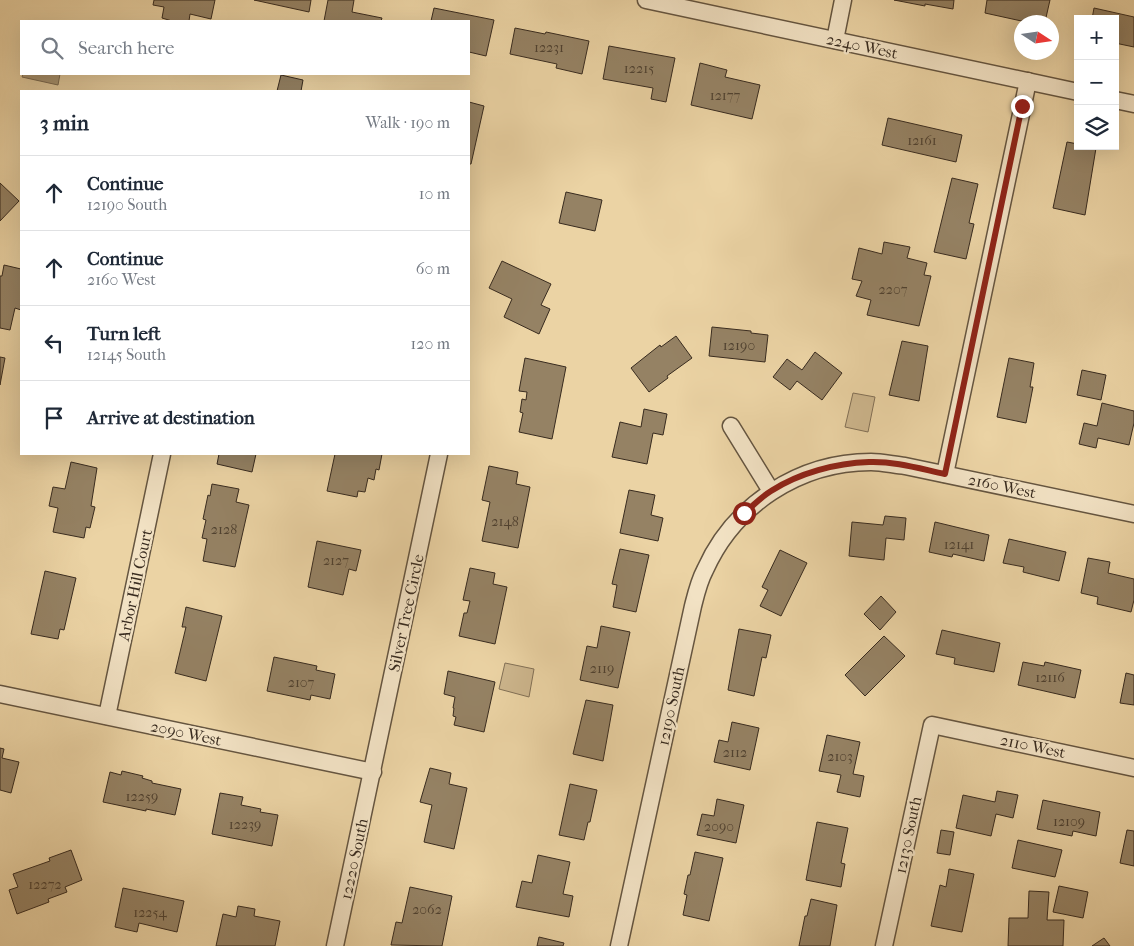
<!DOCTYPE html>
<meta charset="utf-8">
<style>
body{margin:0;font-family:"IM FELL French Canon",serif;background:#f6f6f7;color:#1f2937}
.controls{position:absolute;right:15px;top:15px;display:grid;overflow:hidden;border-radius:0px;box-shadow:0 5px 20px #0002}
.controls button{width:45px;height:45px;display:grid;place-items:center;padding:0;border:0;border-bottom:1px solid #e0e1e3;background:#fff;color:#1f2937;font:25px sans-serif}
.compass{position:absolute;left:1014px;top:15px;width:45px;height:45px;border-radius:50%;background:#fff;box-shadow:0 5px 20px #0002;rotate:102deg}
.stop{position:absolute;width:15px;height:15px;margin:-11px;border:4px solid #8f2418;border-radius:50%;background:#fff}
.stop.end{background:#8f2418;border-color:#fff;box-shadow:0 1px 5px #0008}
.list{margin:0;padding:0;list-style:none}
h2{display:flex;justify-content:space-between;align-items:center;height:65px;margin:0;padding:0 20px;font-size:21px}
h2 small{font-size:16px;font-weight:400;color:#747a83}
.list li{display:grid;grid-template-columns:32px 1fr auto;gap:15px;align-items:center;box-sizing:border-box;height:75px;padding:0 20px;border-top:1px solid #e0e1e3}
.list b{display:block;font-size:19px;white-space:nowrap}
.list p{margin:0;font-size:16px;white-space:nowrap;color:#747a83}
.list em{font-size:16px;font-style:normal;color:#747a83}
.icon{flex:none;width:28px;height:28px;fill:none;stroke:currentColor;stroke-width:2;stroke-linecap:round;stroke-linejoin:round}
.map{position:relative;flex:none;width:1134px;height:946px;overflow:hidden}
.search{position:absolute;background:#fff;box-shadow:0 5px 20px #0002;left:20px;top:20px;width:450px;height:55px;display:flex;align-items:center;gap:12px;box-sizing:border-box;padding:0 18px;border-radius:0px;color:#747a83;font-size:19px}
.panel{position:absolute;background:#fff;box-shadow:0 5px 20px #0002;left:20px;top:90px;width:450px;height:365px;border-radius:0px}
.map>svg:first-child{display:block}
.green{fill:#cdb68d;stroke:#827056}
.water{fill:#ae9a77;stroke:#7f6e54}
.building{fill:#958264;stroke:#382b1f}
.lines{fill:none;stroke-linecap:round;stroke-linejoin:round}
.street-casing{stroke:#655540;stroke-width:19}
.street{stroke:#f2e2c4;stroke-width:16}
.route{stroke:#8f2418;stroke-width:6}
.labels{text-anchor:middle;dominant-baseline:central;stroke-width:4.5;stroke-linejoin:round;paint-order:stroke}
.number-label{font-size:14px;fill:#4f4130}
.street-label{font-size:16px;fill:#382b1f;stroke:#f2e2c4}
</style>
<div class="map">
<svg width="1134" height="946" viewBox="0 0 1134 946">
<rect width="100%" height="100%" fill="#ebd3a4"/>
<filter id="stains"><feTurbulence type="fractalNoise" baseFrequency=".004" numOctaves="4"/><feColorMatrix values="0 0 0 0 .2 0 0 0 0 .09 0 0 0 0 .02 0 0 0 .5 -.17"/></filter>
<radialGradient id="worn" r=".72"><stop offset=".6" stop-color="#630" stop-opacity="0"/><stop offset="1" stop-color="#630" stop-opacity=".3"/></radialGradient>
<g class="green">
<path d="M853 393 875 397 868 432 845 427Z"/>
<path d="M505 663 534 669 529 697 499 689Z"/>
</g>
<path class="water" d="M23 74H60L58 85 22 77Z"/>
<g class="building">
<path d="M154 0H215L211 19 190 14 189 21H172L162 18 164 7 153 5Z"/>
<path d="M254 0H311L309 12Z"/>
<path d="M328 0H354L352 12 382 18 381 21H324Z"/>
<path d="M894 0H954L953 9 925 4V6Z"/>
<path d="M987 0H1050L1045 22 1026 19V22L985 13Z"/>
<path d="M434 8 494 20 486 56 469 52V21H431Z"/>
<path d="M1094 8 1134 17V47L1115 43V19H1092Z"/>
<path d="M515 28 545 34 546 32 589 41 582 74 556 68 557 64 510 54Z"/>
<path d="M609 46 675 58 666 102 651 99 653 88 603 79Z"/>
<path d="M700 63 727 70 725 77 760 85 752 119 691 105Z"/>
<path d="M281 75 303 80 301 91H277Z"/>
<path d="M469 102 484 106 471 164H469Z"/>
<path d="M888 118 962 135 956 162 882 145Z"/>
<path d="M1067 142 1078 144V146L1096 148 1085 215 1053 208Z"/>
<path d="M952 178 978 184 969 223 974 224 966 259 934 252Z"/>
<path d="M0 183 19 201 0 221Z"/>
<path d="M566 192 602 200 595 231 559 223Z"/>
<path d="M884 242 910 247 907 258 927 263 924 275 931 276 919 326 867 315 871 300 856 296 862 281 852 279 859 248 882 254Z"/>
<path d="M502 261 551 284 541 305 550 309 539 334 504 317 512 299 489 288Z"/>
<path d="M4 265 21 269V310L15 308 10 330 0 328V276H2Z"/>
<path d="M712 327 751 331V333L768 335 765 362 709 356Z"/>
<path d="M676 336 692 358 667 376 668 378 649 392 631 368 660 345 661 347Z"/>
<path d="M902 341 928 346 919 401 889 395Z"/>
<path d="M815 352 842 373 822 400 797 381 790 390 773 377 787 359 802 370Z"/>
<path d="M0 357 5 358 0 385Z"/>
<path d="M525 358 566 367 552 439 519 432 523 413 520 412 522 399 526 400 527 392 519 391Z"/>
<path d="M1009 358 1034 363 1030 387H1033L1026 423 997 417Z"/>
<path d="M1082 370 1106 375 1101 400 1077 395Z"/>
<path d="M1102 403 1134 411V423L1129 445 1098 438 1096 448 1079 444 1084 423 1097 426Z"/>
<path d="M644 409 667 414 663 435 653 433 647 464 612 457 620 422 641 427Z"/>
<path d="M219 454H256L252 472 217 464Z"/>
<path d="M335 454H382L379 470 376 469 374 480 368 478 365 492 358 491 357 497 327 491Z"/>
<path d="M71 462 97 468 91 506 95 507 90 528 86 527 84 538 53 532 58 508 49 506 53 487 65 489Z"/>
<path d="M489 466 518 472 516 484 530 487 518 548 482 541 490 502 482 500Z"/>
<path d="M212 484 239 489 236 502 249 505 235 567 203 561 207 539 202 538 206 520 203 519 208 495 210 496Z"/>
<path d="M629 490 655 495 651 515 663 518 658 541 620 533Z"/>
<path d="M885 516 906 518 904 540 886 538 884 560 849 556 852 522 883 525Z"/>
<path d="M935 522 989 535 984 561 953 554 952 557 929 552Z"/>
<path d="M1009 539 1066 552 1059 581 1023 572 1024 567 1003 563Z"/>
<path d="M317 541 361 550 356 571 349 569 343 595 308 587Z"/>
<path d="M620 549 649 555 636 612 613 607 617 585 612 584Z"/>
<path d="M780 550 807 563 781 616 760 606 768 590 762 587Z"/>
<path d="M1088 558 1110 562 1108 573 1134 579V600L1131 612 1097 604 1098 597 1081 593Z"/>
<path d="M470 568 495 573 493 584 507 587 495 644 459 636 464 613H467L470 601 463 600Z"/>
<path d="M45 571 76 578 64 630 60 629 58 639 31 634Z"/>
<path d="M881 596 896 612 880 630 864 614Z"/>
<path d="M186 607 222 616 206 681 175 673 186 627H182Z"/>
<path d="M601 626 630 632 618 688 580 680 587 646 597 648Z"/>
<path d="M739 629 771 635 766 658 762 657 754 696 728 690Z"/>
<path d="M942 630 1000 643 994 672 954 664 955 658 936 654Z"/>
<path d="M884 636 905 656 865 696 845 675Z"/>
<path d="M274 657 317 666 316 670 335 674 330 699 311 695 310 700 267 691Z"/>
<path d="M1023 662 1044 666 1045 662 1081 670 1075 698 1018 685Z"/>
<path d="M448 671 495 682 484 732 454 725 456 717 453 716 454 708H453L455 697 444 694Z"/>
<path d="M1126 673 1134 675V705L1120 703Z"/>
<path d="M586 700 613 705 603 761 573 754Z"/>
<path d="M732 722 759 728 750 770 714 762 719 740 728 742Z"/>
<path d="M827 735 860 742 853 774 864 776 860 797 837 792 841 775 819 771Z"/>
<path d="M0 748 4 749 2 758 19 762 11 793 0 790Z"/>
<path d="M430 768 451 773 449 784 467 788 454 849 424 842 432 805 420 802Z"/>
<path d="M122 771 143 776 142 778 152 781V783L181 789 175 815 146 809V811L103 802 110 772 121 775Z"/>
<path d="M570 784 597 790 590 822H588L584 840 559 835Z"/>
<path d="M997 791 1018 795 1013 818 996 814 991 836 956 828 963 795 995 802Z"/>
<path d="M220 793 243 797 241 805 261 809 260 812 278 815 272 846 212 834Z"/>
<path d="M717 799 744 805 736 843 697 835 702 814 714 816Z"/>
<path d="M1043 800 1100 812 1096 836 1073 831 1072 836 1037 829Z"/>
<path d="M817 822 848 828 841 863 845 864 841 887 806 880Z"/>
<path d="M941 830 954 832 950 855 937 853Z"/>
<path d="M1127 830 1134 831V866L1120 863Z"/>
<path d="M1018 840 1062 850 1055 877 1012 868Z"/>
<path d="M71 850 82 880 65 887 67 892 48 899 49 902 17 914 9 890 18 887 13 874 50 861 49 858Z"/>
<path d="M695 852 723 858 709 921 683 915 687 895 684 894 688 875H690Z"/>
<path d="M538 855 570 862 563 894 573 896 569 917 516 907 522 881 532 883Z"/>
<path d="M949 869 974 874 962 932 931 926 940 885 946 887Z"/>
<path d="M1059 886 1088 892 1083 918 1053 912Z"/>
<path d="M410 887 452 896 442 946 391 945 396 922 402 923Z"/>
<path d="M123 888 184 901 177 932 139 923 137 932 115 927Z"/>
<path d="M1029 891 1049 892 1047 920H1064L1063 946H1008L1009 918H1028Z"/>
<path d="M811 899 837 905 830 946H799L805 916H807Z"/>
<path d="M238 906 255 909 254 916 280 921 275 946H216L223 914 236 917Z"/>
<path d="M539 937 564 943 563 946H537Z"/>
<path d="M1104 938 1110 946H1092Z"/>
</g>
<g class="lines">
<defs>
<g id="street">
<path d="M646 0 1078 92"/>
<path d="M835 40 843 0"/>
<path d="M1115 100 1134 104"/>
<path d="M731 426 771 491"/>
<path d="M945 474 1028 81"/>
<path d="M0 694 373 772"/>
<path d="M107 716 162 454"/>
<path d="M335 946 439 454"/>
<path d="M619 946 693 606C696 594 699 581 705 570 734 505 799 462 871 462 882 462 894 465 905 466L1134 514"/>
<path d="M884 946 932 725 1134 768"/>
</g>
</defs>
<use href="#street" class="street-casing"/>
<use href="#street" class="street"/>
</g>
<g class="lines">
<path class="route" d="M744 513C753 506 761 497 771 491 799 473 836 463 869 462 895 461 921 469 945 474L1022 106"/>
</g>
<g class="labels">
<g class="number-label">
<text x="549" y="47">12231</text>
<text x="639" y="68">12215</text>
<text x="725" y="95">12177</text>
<text x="922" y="140">12161</text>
<text x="893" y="289">2207</text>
<text x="739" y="345">12190</text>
<text x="505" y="521">2148</text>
<text x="224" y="529">2128</text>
<text x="959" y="544">12141</text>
<text x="336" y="560">2127</text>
<text x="602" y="668">2119</text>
<text x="1050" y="677">12116</text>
<text x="301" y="682">2107</text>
<text x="735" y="752">2112</text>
<text x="840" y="756">2103</text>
<text x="142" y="796">12259</text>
<text x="1069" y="821">12109</text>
<text x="245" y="824">12239</text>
<text x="719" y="826">2090</text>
<text x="45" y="884">12272</text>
<text x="427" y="909">2062</text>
<text x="150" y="912">12254</text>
</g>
<g class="street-label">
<text transform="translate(862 46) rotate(12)">2240 West</text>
<text transform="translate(1002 486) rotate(12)">2160 West</text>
<text transform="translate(135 585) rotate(-78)">Arbor Hill Court</text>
<text transform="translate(406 613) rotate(-78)">Silver Tree Circle</text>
<text transform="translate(671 706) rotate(-78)">12190 South</text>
<text transform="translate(186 733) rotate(12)">2090 West</text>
<text transform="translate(1033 746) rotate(12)">2110 West</text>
<text transform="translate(908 835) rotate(-78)">12130 South</text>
<text transform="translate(354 859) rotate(-78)">12220 South</text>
</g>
</g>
<rect width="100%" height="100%" filter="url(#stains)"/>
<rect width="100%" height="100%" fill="url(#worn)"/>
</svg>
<div class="controls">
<button>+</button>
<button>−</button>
<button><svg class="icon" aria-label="layers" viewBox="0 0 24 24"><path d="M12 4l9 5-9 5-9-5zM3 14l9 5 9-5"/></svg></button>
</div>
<svg class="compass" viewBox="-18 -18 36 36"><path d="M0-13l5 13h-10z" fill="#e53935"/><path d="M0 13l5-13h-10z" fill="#747a83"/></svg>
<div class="stop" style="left:744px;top:513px"></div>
<div class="stop end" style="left:1022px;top:106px"></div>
<div class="search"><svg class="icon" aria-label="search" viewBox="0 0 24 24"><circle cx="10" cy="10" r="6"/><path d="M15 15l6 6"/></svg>Search here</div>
<section class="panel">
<h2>3 min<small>Walk · 190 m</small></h2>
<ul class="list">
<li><svg class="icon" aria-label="ahead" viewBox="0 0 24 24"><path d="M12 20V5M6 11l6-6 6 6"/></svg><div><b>Continue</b><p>12190 South</p></div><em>10 m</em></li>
<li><svg class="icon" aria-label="ahead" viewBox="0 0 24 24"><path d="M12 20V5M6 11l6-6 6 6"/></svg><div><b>Continue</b><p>2160 West</p></div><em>60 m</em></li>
<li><svg class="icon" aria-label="left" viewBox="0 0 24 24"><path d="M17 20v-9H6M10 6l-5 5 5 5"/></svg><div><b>Turn left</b><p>12145 South</p></div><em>120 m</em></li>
<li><svg class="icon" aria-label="arrive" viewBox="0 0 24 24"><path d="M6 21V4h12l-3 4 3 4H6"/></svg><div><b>Arrive at destination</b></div></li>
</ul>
</section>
</div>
